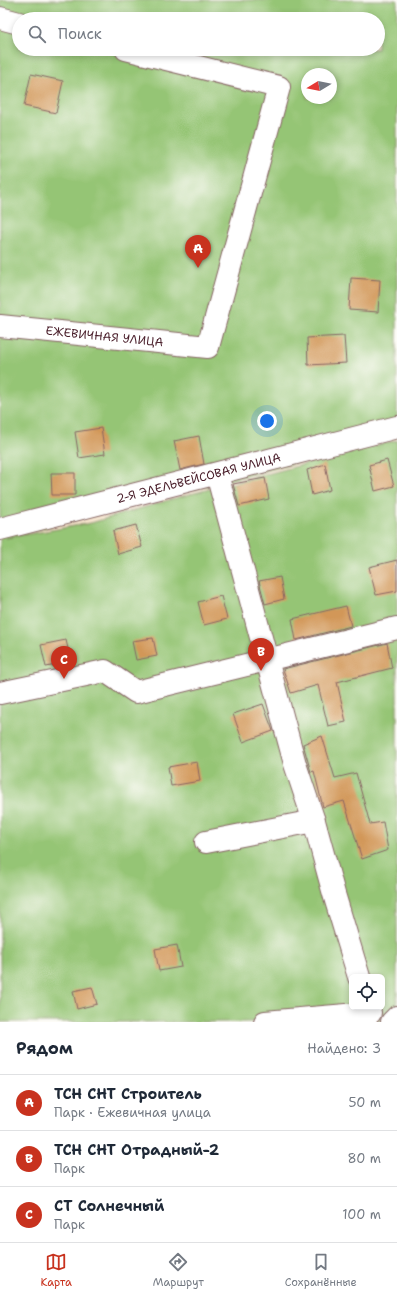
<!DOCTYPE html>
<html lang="ru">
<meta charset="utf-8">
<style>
body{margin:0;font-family:"Shantell Sans",sans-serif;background:#f6f6f7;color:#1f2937}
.controls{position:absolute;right:12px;bottom:12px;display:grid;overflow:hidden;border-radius:6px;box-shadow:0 2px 6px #0003}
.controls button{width:36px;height:36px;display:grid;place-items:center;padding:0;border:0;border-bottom:1px solid #e0e1e3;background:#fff;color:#1f2937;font:20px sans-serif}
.compass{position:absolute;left:301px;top:68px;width:36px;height:36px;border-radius:50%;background:#fff;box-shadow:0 2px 6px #0003;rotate:260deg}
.you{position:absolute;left:267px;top:421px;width:14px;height:14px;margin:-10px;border:3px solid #fff;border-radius:50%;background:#1a73e8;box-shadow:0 0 0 6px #1a73e833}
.badge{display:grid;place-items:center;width:26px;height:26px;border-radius:50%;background:#c8321e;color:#fff;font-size:13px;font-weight:700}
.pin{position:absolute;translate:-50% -33px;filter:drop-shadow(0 1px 2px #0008)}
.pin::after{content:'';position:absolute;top:21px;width:14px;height:12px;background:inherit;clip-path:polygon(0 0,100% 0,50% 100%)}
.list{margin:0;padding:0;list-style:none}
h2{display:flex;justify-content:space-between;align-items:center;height:52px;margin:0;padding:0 16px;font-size:17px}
h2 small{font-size:13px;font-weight:400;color:#747a83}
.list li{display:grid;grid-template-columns:26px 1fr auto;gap:12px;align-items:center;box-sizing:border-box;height:56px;padding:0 16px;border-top:1px solid #e0e1e3}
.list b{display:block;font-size:15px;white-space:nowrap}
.list p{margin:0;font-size:13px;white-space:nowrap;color:#747a83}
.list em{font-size:13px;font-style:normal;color:#747a83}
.icon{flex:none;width:22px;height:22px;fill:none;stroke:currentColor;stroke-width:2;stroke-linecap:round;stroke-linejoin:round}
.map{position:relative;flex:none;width:397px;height:1022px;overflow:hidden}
.search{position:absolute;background:#fff;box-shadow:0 2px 6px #0003;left:12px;right:12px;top:12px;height:44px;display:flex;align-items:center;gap:10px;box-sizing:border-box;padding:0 14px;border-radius:22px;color:#747a83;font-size:15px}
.sheet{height:220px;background:#fff}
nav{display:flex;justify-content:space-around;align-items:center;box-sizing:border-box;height:56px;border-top:1px solid #e0e1e3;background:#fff;font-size:11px;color:#747a83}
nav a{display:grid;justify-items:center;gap:2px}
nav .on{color:#c8321e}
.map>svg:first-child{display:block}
.green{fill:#95c575;stroke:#707250;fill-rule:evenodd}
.building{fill:#d29759}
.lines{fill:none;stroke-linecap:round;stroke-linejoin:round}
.minor-casing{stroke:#866463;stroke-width:24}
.minor{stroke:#fff;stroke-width:22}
.labels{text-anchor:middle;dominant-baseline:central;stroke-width:4;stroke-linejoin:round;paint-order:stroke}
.street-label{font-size:12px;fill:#4a1f2b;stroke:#fdfcf7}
</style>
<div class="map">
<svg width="397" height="1022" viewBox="0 0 397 1022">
<rect width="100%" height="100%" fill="#fdfcf7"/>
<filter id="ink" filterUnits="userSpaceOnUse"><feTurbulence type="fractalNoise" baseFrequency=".025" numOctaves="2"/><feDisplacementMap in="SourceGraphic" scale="8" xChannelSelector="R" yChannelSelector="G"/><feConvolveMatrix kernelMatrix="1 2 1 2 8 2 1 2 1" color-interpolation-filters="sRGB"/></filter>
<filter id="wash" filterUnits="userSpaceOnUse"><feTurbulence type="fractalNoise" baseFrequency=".012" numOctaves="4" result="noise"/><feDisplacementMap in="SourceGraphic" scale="16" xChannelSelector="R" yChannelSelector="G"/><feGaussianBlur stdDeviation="0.9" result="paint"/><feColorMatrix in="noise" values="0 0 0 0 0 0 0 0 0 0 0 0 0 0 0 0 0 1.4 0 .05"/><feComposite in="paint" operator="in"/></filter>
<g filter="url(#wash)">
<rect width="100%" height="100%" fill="#f6e3cb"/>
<path class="green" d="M0 0H397V437L6 538 91 523 179 497 397 440V1022H0ZM19 19H378V49H19ZM307 74H331V98H307ZM352 977H382V1007H352Z"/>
<g id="blocks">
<g class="building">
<path d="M31 74 63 81 56 113 24 106Z"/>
<path d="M351 278 380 280 378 312 349 310Z"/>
<path d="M344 336 346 363 308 365 307 338Z"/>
<path d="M101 428 105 454 79 458 75 432Z"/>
<path d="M199 436 204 464 180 470 174 441Z"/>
<path d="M387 460 394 486 375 491 369 465Z"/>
<path d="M325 464 330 490 312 495 307 470Z"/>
<path d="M51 473H75V495H52Z"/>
<path d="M265 478 269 499 239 506 233 484Z"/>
<path d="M136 525 142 547 118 554 113 531Z"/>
<path d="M397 560V591L376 595 369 567Z"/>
<path d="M280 577 284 599 265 604 259 581Z"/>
<path d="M221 596 227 619 204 625 198 602Z"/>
<path d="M346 606 351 626 296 640 292 619Z"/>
<path d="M153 638 157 656 136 660 132 641Z"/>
<path d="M66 640 71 662 46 667 41 645Z"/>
<path d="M387 643 392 668 337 682 346 722 328 726 318 685 291 693 283 669Z"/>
<path d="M263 704 273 731 243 742 233 714Z"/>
<path d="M322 736 335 778 356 773 370 824 383 822 388 850 362 859 344 801 323 807 314 771 311 772 303 744Z"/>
<path d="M197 762 200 781 171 786 168 767Z"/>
<path d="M177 945 181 967 159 971 155 949Z"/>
<path d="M92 987 97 1004 77 1009 73 991Z"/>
</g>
</g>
</g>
<g filter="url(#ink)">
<use href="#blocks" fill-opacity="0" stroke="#866463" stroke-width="1"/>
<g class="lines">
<defs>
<g id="minor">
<path d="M0 18 19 23"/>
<path id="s1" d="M0 326 208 347 279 87 126 49"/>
<path d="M217 474 295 764 314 821 334 894 359 977"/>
<path id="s2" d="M0 529 397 427"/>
<path d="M0 693 105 671 136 692 397 628"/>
<path d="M206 842 314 821"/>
<path d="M265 1022 370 1013"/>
<path d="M392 1022 397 1017"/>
</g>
</defs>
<use href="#minor" class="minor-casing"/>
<use href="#minor" class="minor"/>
</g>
</g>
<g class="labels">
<g class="street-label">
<text stroke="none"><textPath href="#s1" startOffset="105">ЕЖЕВИЧНАЯ УЛИЦА</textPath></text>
<text stroke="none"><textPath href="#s2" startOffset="205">2-Я ЭДЕЛЬВЕЙСОВАЯ УЛИЦА</textPath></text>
</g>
</g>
</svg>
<div class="controls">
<button><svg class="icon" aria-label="locate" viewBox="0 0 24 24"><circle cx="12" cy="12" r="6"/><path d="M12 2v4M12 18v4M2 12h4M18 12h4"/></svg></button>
</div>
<svg class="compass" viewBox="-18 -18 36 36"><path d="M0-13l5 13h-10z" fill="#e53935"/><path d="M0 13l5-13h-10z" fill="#747a83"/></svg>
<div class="you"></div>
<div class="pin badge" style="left:198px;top:268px">A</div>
<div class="pin badge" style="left:261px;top:671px">B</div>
<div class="pin badge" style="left:64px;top:679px">C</div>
<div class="search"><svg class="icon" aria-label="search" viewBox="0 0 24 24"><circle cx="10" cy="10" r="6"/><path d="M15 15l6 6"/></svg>Поиск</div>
</div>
<section class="sheet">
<h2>Рядом<small>Найдено: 3</small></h2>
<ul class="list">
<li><span class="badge">A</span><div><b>ТСН СНТ Строитель</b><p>Парк · Ежевичная улица</p></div><em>50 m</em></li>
<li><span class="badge">B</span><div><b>ТСН СНТ Отрадный-2</b><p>Парк</p></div><em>80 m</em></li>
<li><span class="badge">C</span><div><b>СТ Солнечный</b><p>Парк</p></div><em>100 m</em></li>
</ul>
</section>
<nav>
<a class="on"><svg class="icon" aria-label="map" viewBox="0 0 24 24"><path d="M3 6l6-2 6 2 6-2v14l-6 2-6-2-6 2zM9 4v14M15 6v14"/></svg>Карта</a>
<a><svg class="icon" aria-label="directions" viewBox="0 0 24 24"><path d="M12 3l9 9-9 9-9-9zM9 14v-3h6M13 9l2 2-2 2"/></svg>Маршрут</a>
<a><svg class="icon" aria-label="saved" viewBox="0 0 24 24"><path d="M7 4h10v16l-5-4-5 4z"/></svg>Сохранённые</a>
</nav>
